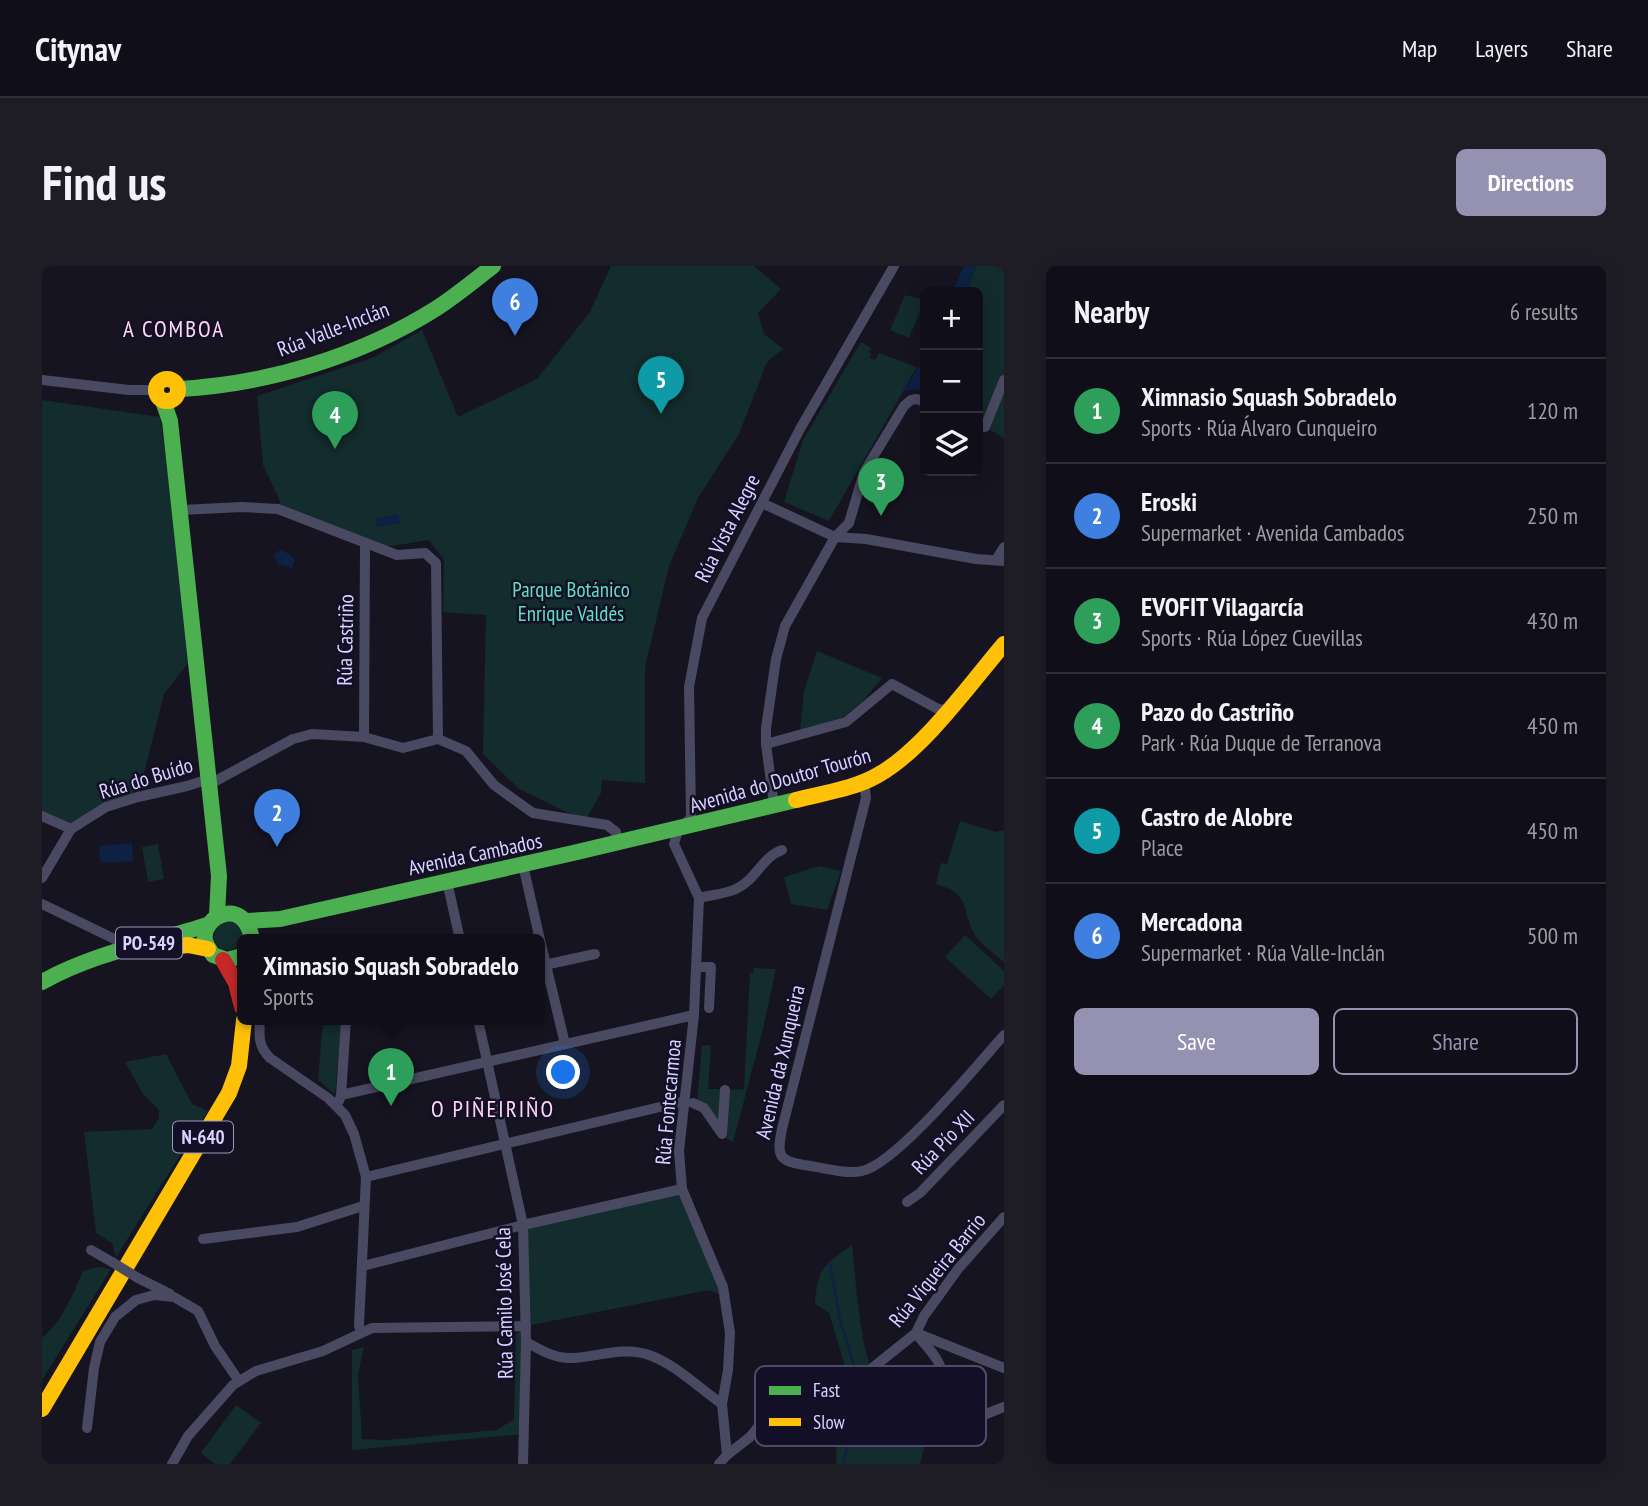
<!DOCTYPE html>
<meta charset="utf-8">
<style>
body{margin:0;font-family:"PT Sans Narrow",sans-serif;background:#1e1d26;color:#f1f3f6}
.controls{position:absolute;right:21px;top:21px;display:grid;overflow:hidden;border-radius:10px;box-shadow:0 4px 18px #0003}
.controls button{width:63px;height:63px;display:grid;place-items:center;padding:0;border:0;border-bottom:2px solid #302f38;background:#100f19;color:#f1f3f6;font:35px sans-serif}
.you{position:absolute;left:522px;top:807px;width:24px;height:24px;margin:-18px;border:5px solid #fff;border-radius:50%;background:#1a73e8;box-shadow:0 0 0 10px #1a73e833}
.badge{display:grid;place-items:center;width:46px;height:46px;border-radius:50%;background:#9591b1;color:#fff;font-size:23px;font-weight:700}
.pin{position:absolute;translate:-50% -58px;filter:drop-shadow(0 2px 4px #0008)}
.pin::after{content:'';position:absolute;top:37px;width:24px;height:21px;background:inherit;clip-path:polygon(0 0,100% 0,50% 100%)}
.popup{position:absolute;left:195px;top:668px;width:308px;height:91px;box-sizing:border-box;display:grid;place-content:center;border-radius:10px;background:#100f19;filter:drop-shadow(0 2px 5px #0005);font-size:23px;white-space:nowrap;color:#9c9ca2}
.popup b{font-size:26px;color:#f1f3f6}
.popup::after{content:'';position:absolute;left:50%;top:100%;margin-left:-14px;border:14px solid transparent;border-top-color:#100f19}
.list{margin:0;padding:0;list-style:none}
h2{display:flex;justify-content:space-between;align-items:center;height:91px;margin:0;padding:0 28px;font-size:30px}
h2 small{font-size:23px;font-weight:400;color:#9c9ca2}
.list li{display:grid;grid-template-columns:46px 1fr auto;gap:21px;align-items:center;box-sizing:border-box;height:105px;padding:0 28px;border-top:2px solid #302f38}
.list b{display:block;font-size:26px;white-space:nowrap}
.list p{margin:0;font-size:23px;white-space:nowrap;color:#9c9ca2}
.list em{font-size:23px;font-style:normal;color:#9c9ca2}
.actions{display:flex;gap:14px;padding:21px 28px}
.actions a{flex:1;padding:16px 0;border:2px solid #9591b1;border-radius:10px;text-align:center;font-size:24px;color:#9591b1}
.actions .main{background:#9591b1;color:#fff}
.icon{flex:none;width:38px;height:38px;fill:none;stroke:currentColor;stroke-width:2;stroke-linecap:round;stroke-linejoin:round}
.map{position:relative;flex:none;width:962px;height:1198px;overflow:hidden;border-radius:10px}
header{display:flex;align-items:center;gap:42px;box-sizing:border-box;height:98px;padding:0 35px;background:#100f19;border-bottom:2px solid #302f38}
header strong{font-size:33px}
nav{display:flex;gap:38px;margin-inline-start:auto;font-size:24px}
.intro{display:flex;align-items:center;justify-content:space-between;box-sizing:border-box;height:168px;padding:0 42px}
h1{margin:0;font-size:49px}
.button{padding:18px 32px;border-radius:10px;background:#9591b1;color:#fff;font-size:24px;font-weight:700}
main{display:flex;gap:42px;padding:0 42px}
aside{flex:1;background:#100f19;border-radius:10px;box-shadow:0 4px 18px #0003}
.map>svg:first-child{display:block}
.green{fill:#132c2d}
.water{fill:#0d2144}
.lines{fill:none;stroke-linecap:round;stroke-linejoin:round}
.stream{stroke:#0d2144;stroke-width:2.5}
.street{stroke:#4a4962;stroke-width:10}
.fast{stroke:#4caf50;stroke-width:16}
.slow{stroke:#ffc107;stroke-width:16}
.jam{stroke:#c62828;stroke-width:16}
.street-bridge{stroke:#4a4962;stroke-width:10}
.labels{text-anchor:middle;dominant-baseline:central;stroke-width:5;stroke-linejoin:round;paint-order:stroke}
.shield{fill:#130f26;stroke:#9e99be;stroke-width:2}
.shield-label{font-size:19px;font-weight:bold;fill:#d9d4ff}
.street-label{font-size:21px;fill:#d9d4ff;stroke:#130f26}
.park-label{font-size:21px;fill:#5fe0c0;stroke:#130f26}
.neighbourhood-label{font-size:23px;letter-spacing:2px;fill:#ffd6f0;stroke:#130f26}
.key{fill:#130f26;stroke:#4e4a67;stroke-width:2}
.key-label{font-size:19px;fill:#d9d4ff}
</style>
<header>
<strong>Citynav</strong>
<nav><a>Map</a><a>Layers</a><a>Share</a></nav>
</header>
<div class="intro"><h1>Find us</h1><a class="button">Directions</a></div>
<main>
<div class="map">
<svg width="962" height="1198" viewBox="0 0 962 1198">
<rect width="100%" height="100%" fill="#161421"/>
<g class="green">
<path d="M569 0H712L739 23 716 47 722 68 741 83 725 96 697 168 656 232 627 300 603 401V517L560 514 559 527 543 555 477 523 441 488 444 349 401 346 402 294 387 274 350 280 323 278 236 243 238 235 221 199 215 130 330 92 380 64 416 151 495 113 548 46Z"/>
<path d="M934 0H962V172L936 157V26H924Z"/>
<path d="M863 29 883 34 867 72 848 64Z"/>
<path d="M819 76 829 82 827 86 829 87 828 92 833 94 837 87 875 101 787 255 742 236 761 174Z"/>
<path d="M0 134 118 151 154 387 122 428 96 531 29 563 0 550Z"/>
<path d="M775 385 840 412 821 435 801 451 758 465 762 425Z"/>
<path d="M918 555 954 566 962 564V696C953 688 939 679 933 669 918 642 930 628 894 618L899 597 905 598Z"/>
<path d="M116 578 122 613 106 616 100 581Z"/>
<path d="M777 600 799 605 785 644 749 638 742 611Z"/>
<circle cx="186" cy="670" r="14"/>
<path d="M923 669 962 705V719L949 733 903 691Z"/>
<path d="M711 702 734 703 721 763 691 876 682 871 685 824 702 823 708 707H712Z"/>
<path d="M281 754H300L293 828 276 814Z"/>
<path d="M669 779 666 823H681L678 863 655 836 660 780Z"/>
<path d="M124 788 150 838 166 845 74 991 70 977 54 967 42 866 110 863 117 852V844L101 828 83 796Z"/>
<path d="M640 923 682 1030 667 1024 484 1060 482 1168 310 1184V1084L322 1081 316 1108 320 1173 345 1174 455 1164 472 1153 474 1068 484 1059 481 959Z"/>
<path d="M810 979C815 1019 817 1101 844 1129L832 1176 883 1177 878 1198H794L795 1174 792 1141 810 1134 808 1116 787 1047 773 1038C776 1000 781 1000 810 979Z"/>
<path d="M56 1001 69 1003 0 1114V1072C19 1057 32 1027 41 1005Z"/>
<path d="M194 1139 219 1157 188 1198H173L159 1187Z"/>
</g>
<g class="water">
<path d="M922 0H934L924 26H910Z"/>
<path d="M883 97V126L872 123 862 125 877 100Z"/>
<path d="M356 248 358 257 335 261 333 253Z"/>
<path d="M239 283 253 293 250 302 236 298 231 289Z"/>
<path d="M90 577 91 595 61 597 58 594 57 580Z"/>
</g>
<g class="lines">
<g class="stream">
<path d="M788 997 798 1054 813 1102"/>
<path d="M801 1198 817 1129"/>
</g>
<g class="street">
<path d="M0 114 87 124H114"/>
<path d="M943 161 962 114"/>
<path d="M720 237 793 271 824 273 934 293 962 295"/>
<path d="M139 244 200 241 236 243 355 289 383 287 394 297 396 473"/>
<path d="M954 294 962 281"/>
<path d="M322 471 323 278"/>
<path d="M724 478 804 456 850 418 896 443 905 444"/>
<path d="M822 516 824 532 740 863C735 888 735 895 762 899 779 901 803 909 820 905 855 897 936 798 962 769"/>
<path d="M168 518 251 473 270 468 322 471 361 482 396 473 424 485 452 519 491 547 565 559 574 566 576 576"/>
<path d="M732 539 724 478V462L734 393 743 360 793 271 807 257 822 206 862 140 869 134 875 133 882 136"/>
<path d="M0 550 29 563"/>
<path d="M481 599 498 674"/>
<path d="M0 612 29 563 64 541 96 531 145 520 167 513"/>
<path d="M405 615 418 674"/>
<path d="M657 632C668 629 683 628 694 623 714 614 720 591 740 584"/>
<path d="M0 638 89 681"/>
<path d="M498 674 523 778"/>
<path d="M498 700 553 688"/>
<path d="M654 701H669L667 742"/>
<path d="M218 754C217 770 216 780 228 792L286 832 303 849 312 868 324 911 317 1060 320 1066"/>
<path d="M436 754 481 959 484 1076 481 1198"/>
<path d="M299 829 652 749"/>
<path d="M297 835 299 829 304 754"/>
<path d="M651 837 662 842 680 868 683 824"/>
<path d="M324 911 643 835"/>
<path d="M865 936 878 927 962 839"/>
<path d="M161 973 255 961 321 940"/>
<path d="M49 984 70 996"/>
<path d="M321 1000 481 959 640 923"/>
<path d="M96 1012 128 1028"/>
<path d="M874 1067 962 1102"/>
<path d="M876 1070C899 1096 900 1097 904 1133"/>
<path d="M484 1076C499 1084 513 1093 530 1092 555 1091 582 1080 607 1089 633 1098 657 1122 680 1138"/>
<path d="M826 1106 834 1119 862 1123 916 1136 939 1150 962 1141"/>
<path d="M45 1162 52 1102 58 1076 73 1051 94 1034 112 1029 132 1031 156 1045 173 1080 197 1115"/>
<path d="M685 1189 708 1171 732 1141 749 1128 780 1119 814 1115 874 1067 882 1050 916 1003 962 951"/>
<path d="M130 1198 146 1170 191 1119 214 1105 281 1085 330 1062 484 1060"/>
<path d="M677 1198 685 1189 680 1138 686 1104 688 1067 681 1021 640 923 637 885 652 749 657 632 632 578 636 564 649 552 647 421 660 352 758 163 852 0"/>
</g>
<g class="fast">
<path d="M137 123C227 118 319 90 395 42 415 29 433 14 451 0"/>
<path d="M121 135 128 155 177 610 175 649"/>
<path d="M205 655 238 653 531 587 754 534"/>
<path d="M200 690 185 694 171 689C168 684 164 679 163 674 159 650 203 629 210 674"/>
<path d="M0 716C52 687 109 677 165 659"/>
</g>
<g class="slow">
<circle cx="125" cy="124" r="11"/>
<path d="M754 534C781 527 812 523 836 509 881 484 928 418 962 378"/>
<path d="M120 682 146 679 166 683"/>
<path d="M0 1143 187 827 197 800 202 754"/>
</g>
<path class="jam" d="M181 694 194 717 200 741"/>
<path class="street-bridge" d="M70 996 96 1012"/>
</g>
<g class="labels">
<g class="shield">
<rect x="74" y="661.5" width="66" height="31" rx="5"/>
<rect x="131" y="855.5" width="60" height="31" rx="5"/>
</g>
<g class="shield-label">
<text x="107" y="677">PO-549</text>
<text x="161" y="871">N-640</text>
</g>
<g class="street-label">
<text transform="translate(291 63) rotate(-21)">Rúa Valle-Inclán</text>
<text transform="translate(685 262) rotate(-63)">Rúa Vista Alegre</text>
<text transform="translate(303 374) rotate(-89)">Rúa Castriño</text>
<text transform="translate(104 512) rotate(-17)">Rúa do Buído</text>
<text transform="translate(738 514) rotate(-16)">Avenida do Doutor Tourón</text>
<text transform="translate(433 588) rotate(-12)">Avenida Cambados</text>
<text transform="translate(738 796) rotate(-77)">Avenida da Xunqueira</text>
<text transform="translate(626 836) rotate(-85)">Rúa Fontecarmoa</text>
<text transform="translate(901 876) rotate(-46)">Rúa Pío XII</text>
<text transform="translate(895 1004) rotate(-51)">Rúa Viqueira Barrio</text>
<text transform="translate(462 1037) rotate(-91)">Rúa Camilo José Cela</text>
</g>
<g class="park-label">
<text x="529" y="323">Parque Botánico<tspan x="529" dy="24">Enrique Valdés</tspan></text>
</g>
<g class="neighbourhood-label">
<text x="132" y="62">A COMBOA</text>
<text x="451" y="842">O PIÑEIRIÑO</text>
</g>
</g>
<rect x="713" y="1100" width="231" height="80" rx="10" class="key"/>
<rect x="727" y="1120" width="32" height="9" fill="#4caf50"/>
<rect x="727" y="1152" width="32" height="8" fill="#ffc107"/>
<g class="key-label">
<text x="771" y="1131">Fast</text>
<text x="771" y="1163">Slow</text>
</g>
</svg>
<div class="controls">
<button>+</button>
<button>−</button>
<button><svg class="icon" aria-label="layers" viewBox="0 0 24 24"><path d="M12 4l9 5-9 5-9-5zM3 14l9 5 9-5"/></svg></button>
</div>
<div class="you"></div>
<div class="pin badge" style="left:349px;top:840px;background:#2e9e5b">1</div>
<div class="popup"><b>Ximnasio Squash Sobradelo</b>Sports</div>
<div class="pin badge" style="left:235px;top:581px;background:#3f7fe0">2</div>
<div class="pin badge" style="left:839px;top:250px;background:#2e9e5b">3</div>
<div class="pin badge" style="left:293px;top:183px;background:#2e9e5b">4</div>
<div class="pin badge" style="left:619px;top:148px;background:#0f9aa8">5</div>
<div class="pin badge" style="left:473px;top:70px;background:#3f7fe0">6</div>
</div>
<aside>
<h2>Nearby<small>6 results</small></h2>
<ul class="list">
<li><span class="badge" style="background:#2e9e5b">1</span><div><b>Ximnasio Squash Sobradelo</b><p>Sports · Rúa Álvaro Cunqueiro</p></div><em>120 m</em></li>
<li><span class="badge" style="background:#3f7fe0">2</span><div><b>Eroski</b><p>Supermarket · Avenida Cambados</p></div><em>250 m</em></li>
<li><span class="badge" style="background:#2e9e5b">3</span><div><b>EVOFIT Vilagarcía</b><p>Sports · Rúa López Cuevillas</p></div><em>430 m</em></li>
<li><span class="badge" style="background:#2e9e5b">4</span><div><b>Pazo do Castriño</b><p>Park · Rúa Duque de Terranova</p></div><em>450 m</em></li>
<li><span class="badge" style="background:#0f9aa8">5</span><div><b>Castro de Alobre</b><p>Place</p></div><em>450 m</em></li>
<li><span class="badge" style="background:#3f7fe0">6</span><div><b>Mercadona</b><p>Supermarket · Rúa Valle-Inclán</p></div><em>500 m</em></li>
</ul>
<div class="actions"><a class="main">Save</a><a>Share</a></div>
</aside>
</main>
